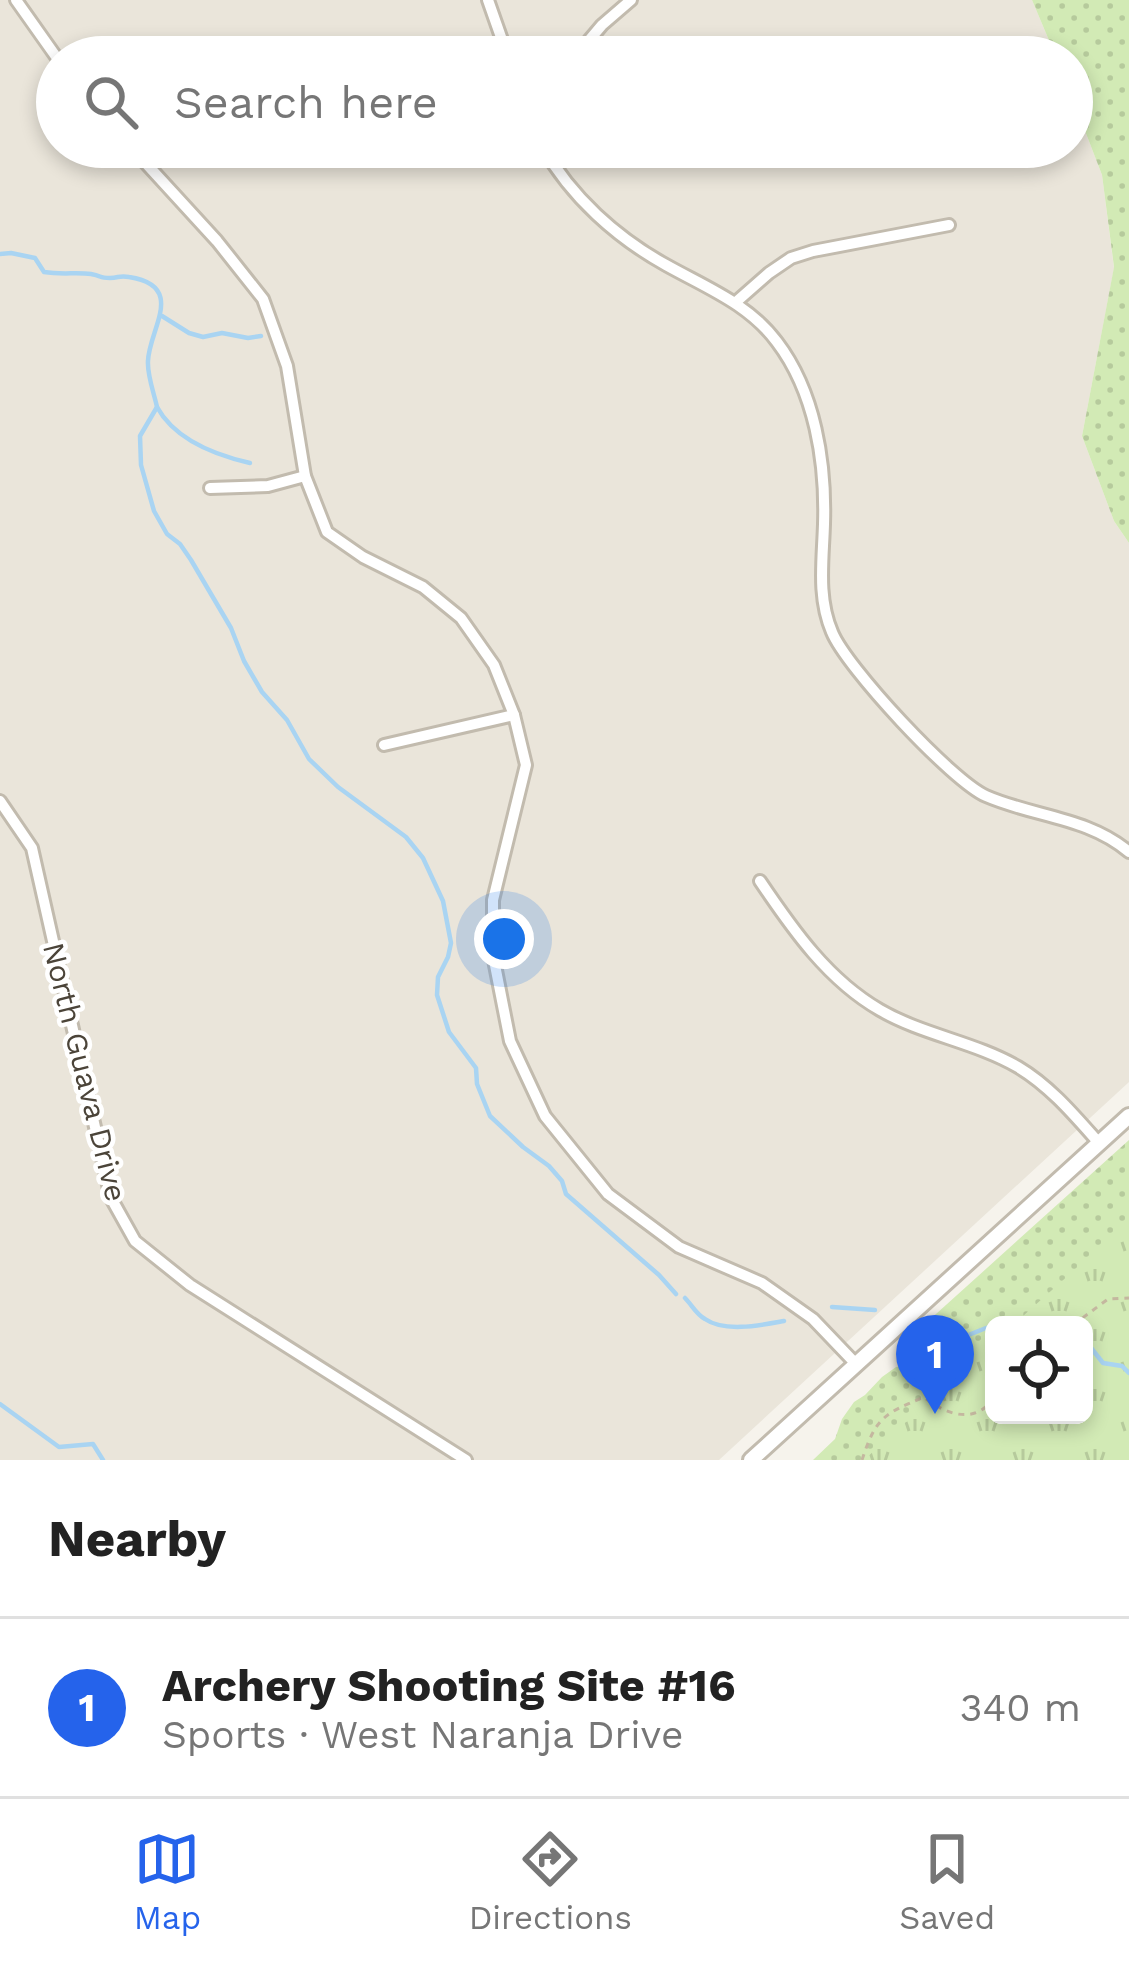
<!DOCTYPE html>
<meta charset="utf-8">
<style>
body{margin:0;font-family:"Work Sans",sans-serif;background:#f6f6f6;color:#222}
.controls{position:absolute;right:36px;bottom:36px;display:grid;overflow:hidden;border-radius:18px;box-shadow:0 6px 18px #0003}
.controls button{width:108px;height:108px;display:grid;place-items:center;padding:0;border:0;border-bottom:3px solid #e0e0e0;background:#fff;color:#222;font:60px sans-serif}
.you{position:absolute;left:504px;top:939px;width:42px;height:42px;margin:-30px;border:9px solid #fff;border-radius:50%;background:#1a73e8;box-shadow:0 0 0 18px #1a73e833}
.badge{display:grid;place-items:center;width:78px;height:78px;border-radius:50%;background:#2563eb;color:#fff;font-size:39px;font-weight:700}
.pin{position:absolute;translate:-50% -99px;filter:drop-shadow(0 3px 6px #0008)}
.pin::after{content:'';position:absolute;top:63px;width:42px;height:36px;background:inherit;clip-path:polygon(0 0,100% 0,50% 100%)}
.list{margin:0;padding:0;list-style:none}
h2{display:flex;justify-content:space-between;align-items:center;height:156px;margin:0;padding:0 48px;font-size:51px}
h2 small{font-size:39px;font-weight:400;color:#767676}
.list li{display:grid;grid-template-columns:78px 1fr auto;gap:36px;align-items:center;box-sizing:border-box;height:180px;padding:0 48px;border-top:3px solid #e0e0e0}
.list b{display:block;font-size:45px;white-space:nowrap}
.list p{margin:0;font-size:39px;white-space:nowrap;color:#767676}
.list em{font-size:39px;font-style:normal;color:#767676}
.icon{flex:none;width:66px;height:66px;fill:none;stroke:currentColor;stroke-width:2;stroke-linecap:round;stroke-linejoin:round}
.map{position:relative;flex:none;width:1129px;height:1460px;overflow:hidden}
.search{position:absolute;background:#fff;box-shadow:0 6px 18px #0003;left:36px;right:36px;top:36px;height:132px;display:flex;align-items:center;gap:30px;box-sizing:border-box;padding:0 42px;border-radius:66px;color:#767676;font-size:45px}
.sheet{height:336px;background:#fff}
nav{display:flex;justify-content:space-around;align-items:center;box-sizing:border-box;height:168px;border-top:3px solid #e0e0e0;background:#fff;font-size:33px;color:#767676}
nav a{display:grid;justify-items:center;gap:6px}
nav .on{color:#2563eb}
.map>svg:first-child{display:block}
.residential{fill:#eae5da}
.grass{fill:url(#grass-dots);fill-rule:evenodd}
.park{fill:url(#park-tufts)}
.lines{fill:none;stroke-linecap:round;stroke-linejoin:round}
.stream{stroke:#a9d4f2;stroke-width:4.5}
.minor-casing{stroke:#c2bbae;stroke-width:16}
.tertiary-casing{stroke:#c2bbae;stroke-width:20}
.path{stroke:#c4b79f;stroke-width:3;stroke-dasharray:6 6;stroke-linecap:butt}
.minor{stroke:#fff;stroke-width:10}
.tertiary{stroke:#fff;stroke-width:14}
.labels{text-anchor:middle;dominant-baseline:central;stroke-width:9;stroke-linejoin:round;paint-order:stroke}
.street-label{font-size:30px;fill:#4b4439;stroke:#fff}
</style>
<div class="map">
<svg width="1129" height="1460" viewBox="0 0 1129 1460">
<defs>
<pattern id="grass-dots" width="8" height="8" patternUnits="userSpaceOnUse" patternTransform="scale(3)"><rect width="8" height="8" fill="#d2eab5"/><path d="M2 2h.1M6 6h.1" fill="none" stroke="#b6ca9c" stroke-width="1.8" stroke-linecap="round"/></pattern>
<pattern id="park-tufts" width="24" height="20" patternUnits="userSpaceOnUse" patternTransform="scale(3)"><rect width="24" height="20" fill="#d2eab5"/><path d="M3 7l-1-3M5 7V3M7 7l1-3M15 17l-1-3M17 17v-4M19 17l1-3" fill="none" stroke="#b6ca9c"/></pattern>
</defs>
<rect width="100%" height="100%" fill="#f6f3ec"/>
<path class="residential" d="M0 0H1032L1056 57H57V147H1072V97L1102 175 1114 268 1082 436 1114 521 1129 543V1082L719 1460H0Z"/>
<g class="grass">
<path d="M1032 0H1129V543L1114 521 1082 436 1114 267 1102 175 1072 97V57H1056Z"/>
<path d="M1129 1140V1460H813L835 1439 842 1419 854 1402 865 1395 882 1377 896 1367 924 1363 929 1348 923 1335 920 1333 926 1323ZM994 1325H1084V1415H994Z"/>
</g>
<path class="park" d="M1129 1221V1460H864L994 1342V1415H1084V1325H1013Z"/>
<g class="lines">
<g class="stream">
<path d="M0 254 11 253 35 258 44 272C62 275 76 272 91 274 103 276 98 278 110 278 119 278 119 275 129 277 187 286 149 329 148 361 147 375 154 393 157 407L140 436 141 465 154 511 167 534 180 544 191 560 231 628 244 661 262 692 287 720 309 759 338 787 406 837 423 858 443 901 451 943 448 957 438 977 437 995 449 1032 476 1068 477 1084 490 1116 523 1147 549 1166 562 1181 566 1194 659 1275 676 1294"/>
<path d="M162 316 189 333 203 337 222 333 248 338 261 336"/>
<path d="M157 407C175 440 215 455 250 463"/>
<path d="M685 1298C692 1305 696 1314 705 1319 725 1333 762 1325 784 1321"/>
<path d="M832 1307 875 1310"/>
<path d="M932 1326 955 1330 966 1336 986 1328H994"/>
<path d="M1084 1339 1103 1363 1122 1366 1129 1373"/>
<path d="M0 1404 59 1447 93 1444 103 1460"/>
</g>
<defs>
<g id="minor">
<path d="M16 0 57 58"/>
<path d="M488 0 508 57"/>
<path d="M575 57 602 25 631 0"/>
<path d="M131 147 217 241 263 299 287 366 305 476 327 532 363 557 423 587 461 618 494 665 514 715 526 765 493 900V955L510 1041 545 1116 608 1194 679 1247 762 1283 813 1319 856 1364"/>
<path d="M543 147C571 197 617 238 666 265 707 288 749 304 777 342 815 392 826 462 824 524 823 560 817 597 832 632 846 667 952 781 986 796 1034 817 1088 817 1129 852"/>
<path d="M736 302 769 273 791 258 813 251 949 225"/>
<path d="M210 488 268 486 305 476"/>
<path d="M384 745 514 715"/>
<path d="M0 801 32 848 111 1198 135 1241 190 1285 466 1460"/>
<path d="M760 881C793 930 828 980 880 1010 923 1035 975 1042 1018 1067 1050 1086 1075 1116 1099 1143"/>
</g>
<path id="tertiary" d="M751 1460 1129 1116"/>
</defs>
<use href="#minor" class="minor-casing"/>
<use href="#tertiary" class="tertiary-casing"/>
<g class="path">
<path d="M1073 1325 1108 1299 1129 1298"/>
<path d="M862 1460C876 1417 884 1414 924 1397 946 1415 975 1425 994 1398"/>
</g>
<use href="#minor" class="minor"/>
<use href="#tertiary" class="tertiary"/>
</g>
<g class="labels">
<g class="street-label">
<text transform="translate(85 1072) rotate(76)">North Guava Drive</text>
</g>
</g>
</svg>
<div class="controls">
<button><svg class="icon" aria-label="locate" viewBox="0 0 24 24"><circle cx="12" cy="12" r="6"/><path d="M12 2v4M12 18v4M2 12h4M18 12h4"/></svg></button>
</div>
<div class="you"></div>
<div class="pin badge" style="left:935px;top:1414px">1</div>
<div class="search"><svg class="icon" aria-label="search" viewBox="0 0 24 24"><circle cx="10" cy="10" r="6"/><path d="M15 15l6 6"/></svg>Search here</div>
</div>
<section class="sheet">
<h2>Nearby<small></small></h2>
<ul class="list">
<li><span class="badge">1</span><div><b>Archery Shooting Site #16</b><p>Sports · West Naranja Drive</p></div><em>340 m</em></li>
</ul>
</section>
<nav>
<a class="on"><svg class="icon" aria-label="map" viewBox="0 0 24 24"><path d="M3 6l6-2 6 2 6-2v14l-6 2-6-2-6 2zM9 4v14M15 6v14"/></svg>Map</a>
<a><svg class="icon" aria-label="directions" viewBox="0 0 24 24"><path d="M12 3l9 9-9 9-9-9zM9 14v-3h6M13 9l2 2-2 2"/></svg>Directions</a>
<a><svg class="icon" aria-label="saved" viewBox="0 0 24 24"><path d="M7 4h10v16l-5-4-5 4z"/></svg>Saved</a>
</nav>
